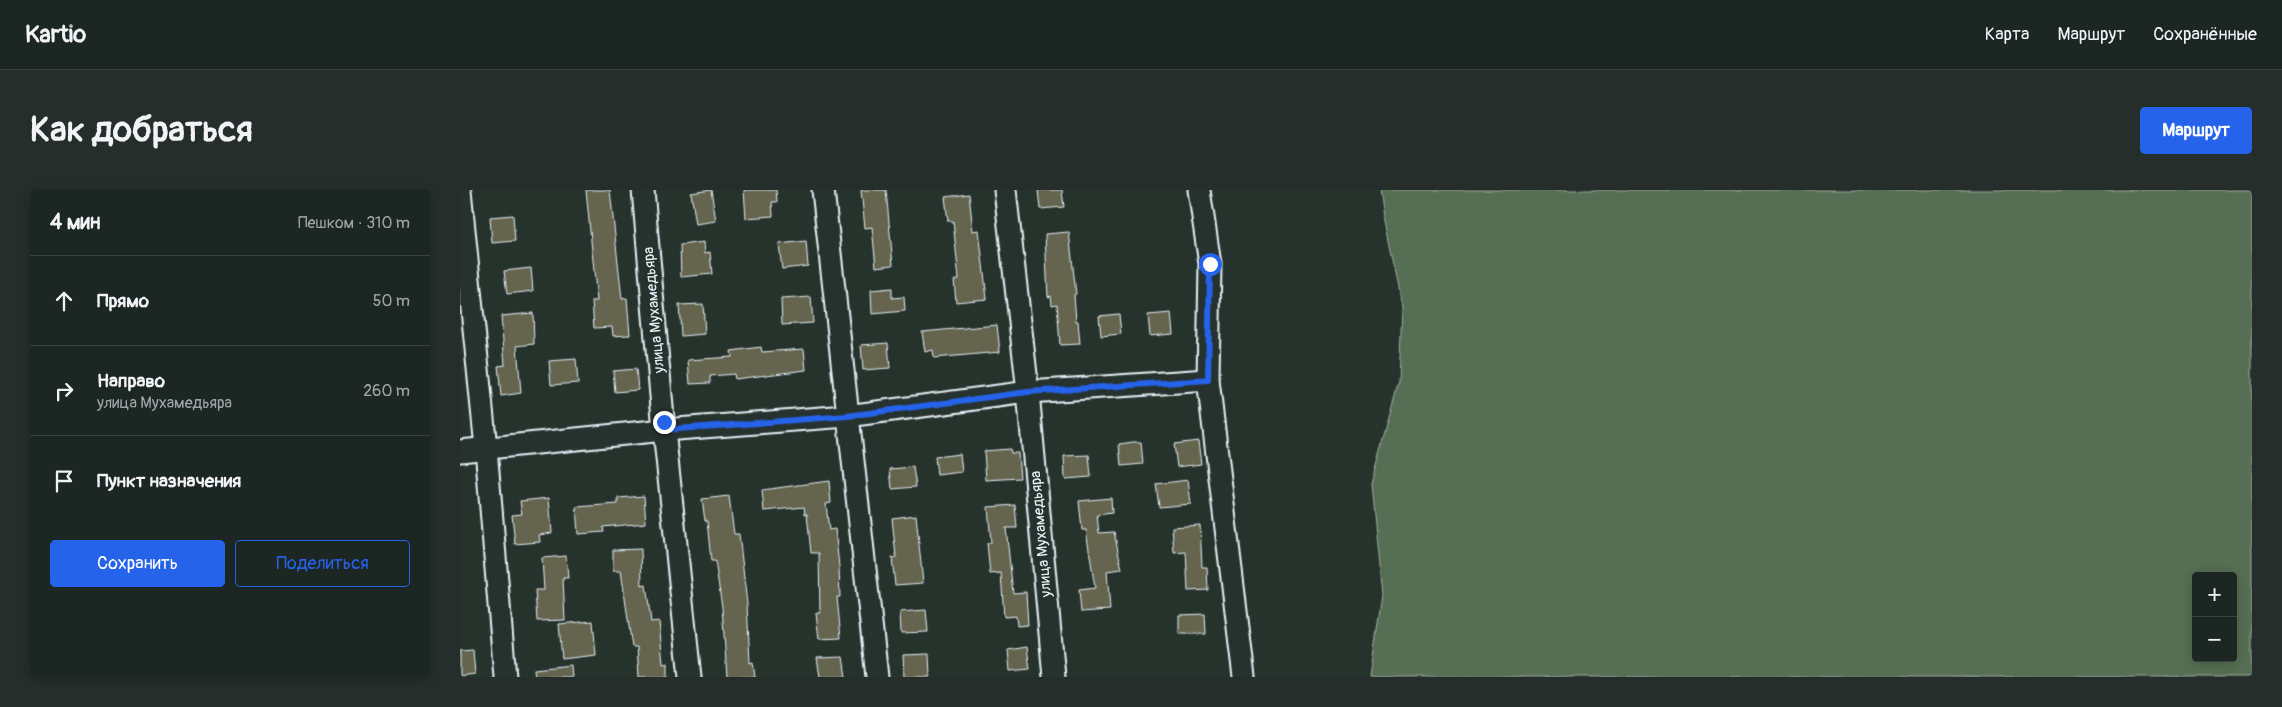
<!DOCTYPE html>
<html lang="ru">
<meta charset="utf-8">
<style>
body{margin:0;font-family:Pangolin,sans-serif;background:#252e2a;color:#f1f3f6}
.controls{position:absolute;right:15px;bottom:15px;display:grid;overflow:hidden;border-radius:5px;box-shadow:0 2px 12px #0003}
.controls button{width:45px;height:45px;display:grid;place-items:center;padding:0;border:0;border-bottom:1px solid #3a4340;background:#1c2622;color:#f1f3f6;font:25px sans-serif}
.stop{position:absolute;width:15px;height:15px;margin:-11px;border:4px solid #2563eb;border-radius:50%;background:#fff}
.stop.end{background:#2563eb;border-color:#fff;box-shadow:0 1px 5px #0008}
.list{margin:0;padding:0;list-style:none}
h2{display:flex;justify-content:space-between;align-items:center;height:65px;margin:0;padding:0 20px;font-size:21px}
h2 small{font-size:16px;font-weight:400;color:#a0a5a5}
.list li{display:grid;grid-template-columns:32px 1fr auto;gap:15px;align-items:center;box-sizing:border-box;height:90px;padding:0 20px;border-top:1px solid #3a4340}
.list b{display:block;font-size:19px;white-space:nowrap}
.list p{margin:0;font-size:16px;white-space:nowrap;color:#a0a5a5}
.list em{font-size:16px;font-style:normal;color:#a0a5a5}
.actions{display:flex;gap:10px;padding:15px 20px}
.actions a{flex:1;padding:11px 0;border:1px solid #2563eb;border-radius:5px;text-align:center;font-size:18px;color:#2563eb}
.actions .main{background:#2563eb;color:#fff}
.icon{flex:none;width:28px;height:28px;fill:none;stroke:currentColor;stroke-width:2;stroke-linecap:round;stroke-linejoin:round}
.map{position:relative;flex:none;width:1792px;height:487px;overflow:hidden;border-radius:5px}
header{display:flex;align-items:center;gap:30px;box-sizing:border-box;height:70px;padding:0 25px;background:#1c2622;border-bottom:1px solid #3a4340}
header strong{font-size:24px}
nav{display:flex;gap:28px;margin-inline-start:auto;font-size:18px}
.intro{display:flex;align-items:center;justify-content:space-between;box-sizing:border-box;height:120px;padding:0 30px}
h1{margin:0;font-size:35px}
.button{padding:12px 22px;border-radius:5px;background:#2563eb;color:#fff;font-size:18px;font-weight:700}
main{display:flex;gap:30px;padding:0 30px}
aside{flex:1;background:#1c2622;border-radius:5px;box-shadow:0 2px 12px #0003}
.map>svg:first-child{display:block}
.green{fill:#576e53;stroke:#a0b0a6;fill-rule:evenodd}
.building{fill:#656550;stroke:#e8f1f8}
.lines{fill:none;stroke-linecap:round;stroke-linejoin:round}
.minor-casing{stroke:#e8f1f8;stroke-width:25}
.minor{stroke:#26332d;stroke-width:21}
.route{stroke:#2563eb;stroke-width:6}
.labels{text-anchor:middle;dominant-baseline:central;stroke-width:4;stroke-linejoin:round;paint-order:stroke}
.street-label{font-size:15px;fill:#e8f1f8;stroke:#26332d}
</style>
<header>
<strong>Kartio</strong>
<nav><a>Карта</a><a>Маршрут</a><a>Сохранённые</a></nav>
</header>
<div class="intro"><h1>Как добраться</h1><a class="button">Маршрут</a></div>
<main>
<aside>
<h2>4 мин<small>Пешком · 310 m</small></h2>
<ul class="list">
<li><svg class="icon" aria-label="ahead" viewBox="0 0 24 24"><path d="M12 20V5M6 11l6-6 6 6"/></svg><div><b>Прямо</b></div><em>50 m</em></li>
<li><svg class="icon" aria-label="right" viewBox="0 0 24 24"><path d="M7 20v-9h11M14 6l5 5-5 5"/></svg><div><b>Направо</b><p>улица Мухамедьяра</p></div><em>260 m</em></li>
<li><svg class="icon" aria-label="arrive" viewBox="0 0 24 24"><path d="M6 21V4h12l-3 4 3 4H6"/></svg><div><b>Пункт назначения</b></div></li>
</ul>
<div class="actions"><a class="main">Сохранить</a><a>Поделиться</a></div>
</aside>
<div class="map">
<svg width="1792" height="487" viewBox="0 0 1792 487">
<rect width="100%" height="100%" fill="#26332d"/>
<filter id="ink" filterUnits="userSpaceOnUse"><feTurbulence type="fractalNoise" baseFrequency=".02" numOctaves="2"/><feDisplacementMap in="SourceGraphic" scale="10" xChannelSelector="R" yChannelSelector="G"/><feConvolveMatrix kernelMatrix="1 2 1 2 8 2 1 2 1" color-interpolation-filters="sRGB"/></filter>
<g filter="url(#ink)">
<path class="green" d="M919 0H1792V487H910L922 406 911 294 939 192 942 117 923 27ZM1736 386H1773V468H1736Z"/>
<g class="building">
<path d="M126 0H150L162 109 167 108 170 145 153 146 152 137 134 138 132 111H137Z"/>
<path d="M251 0 256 31 236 34 231 3Z"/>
<path d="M284 0H316L317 12H312L313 26 286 28Z"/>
<path d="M401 0H426L433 75 416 77 412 37 405 38Z"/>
<path d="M578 0H602L604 17 580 19Z"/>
<path d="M509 4 513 41 519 40 527 109 496 112 494 90 499 89 493 31H488L485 7Z"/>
<path d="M53 25 55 51 32 53 30 27Z"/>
<path d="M609 42 616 104 614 105 616 131H618L620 154 600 155 597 114 592 115 591 106 588 107 585 44Z"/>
<path d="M346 51 348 76 322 79 319 54Z"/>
<path d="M244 52 245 63 250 62 252 84 221 87 220 55Z"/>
<path d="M71 78 73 101 47 104 44 81Z"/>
<path d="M432 98V108L444 107 445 121 412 124 411 100Z"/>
<path d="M351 107 353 133 322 135 321 109Z"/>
<path d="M243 114 245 144 221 146 219 115Z"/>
<path d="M73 123 74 154 57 156 61 203 41 206 38 176 45 175 41 126Z"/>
<path d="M711 123 713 144 690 146 688 125Z"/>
<path d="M659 124 661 144 641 146 639 126Z"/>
<path d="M537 135 540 162 474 168 473 160 465 162 462 142Z"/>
<path d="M428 153 430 178 403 180 401 155Z"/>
<path d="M301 157 302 162 344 159 346 180 275 189 274 184 250 186V193L230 194 228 170 272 167 271 161Z"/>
<path d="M116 169 118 193 91 195 89 171Z"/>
<path d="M176 179 178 200 155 202 153 181Z"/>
<path d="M738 251 741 274 717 277 714 254Z"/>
<path d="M673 252H681L683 274 661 276 659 254Z"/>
<path d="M550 259 551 263H558L560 288 526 290 524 261Z"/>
<path d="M500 264 502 282 477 285 475 267Z"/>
<path d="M629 265 631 287 605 289 604 266Z"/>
<path d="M453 277 456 297 432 299 430 279Z"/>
<path d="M728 290 731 314 699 317 696 294Z"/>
<path d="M369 291 371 313 366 314 369 340 375 339 379 376 380 407H377L381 448 359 449 356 423H360L359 363H351L347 324H345L344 317 304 321 302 300Z"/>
<path d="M184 306 186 333 143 337 144 342 118 344 116 317 158 314V308Z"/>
<path d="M269 306 274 344H279L287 414 290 473 293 472 295 487H267L262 417 255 371H251L247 331H245L242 309Z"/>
<path d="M89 308 92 343 79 345 80 352 55 354 52 325 62 324 60 311Z"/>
<path d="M651 308 652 323 637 325 639 343 654 342 662 379 647 381 650 420 621 422 619 400 635 398 626 340H622L619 311Z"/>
<path d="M555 315 557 338H546L553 403 566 402 568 435 557 436 556 426 544 427 541 383 530 384 527 353H531L528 317Z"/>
<path d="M456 325 463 393 435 395 432 368 436 367 432 328Z"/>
<path d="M740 335 742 377H747L748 400 728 401 726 362 714 363 712 337Z"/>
<path d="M181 359 182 396 186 395 191 432 199 431 203 474 208 473V487H179L177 457H172L161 381H153V360Z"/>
<path d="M106 366 108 388H103L105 430 77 431 75 400H84L82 368Z"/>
<path d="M466 420 468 442 441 443 440 422Z"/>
<path d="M745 424 746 444H719V425Z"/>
<path d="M133 431 136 465 102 469 99 434Z"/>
<path d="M567 457 570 479 550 481 548 460Z"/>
<path d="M13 460 15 484 0 486V461Z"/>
<path d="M469 464 470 487H444L443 465Z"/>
<path d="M383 467 386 487H360L357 468Z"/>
<path d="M111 475 112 487H75L74 479Z"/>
</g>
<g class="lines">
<defs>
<g id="minor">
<path d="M0 0 26 258 45 487"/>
<path d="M183 0 204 240 230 487"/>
<path d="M363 0 417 487"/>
<path d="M545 0 568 202 594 487"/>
<path d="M739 0 750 74 748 190 784 487"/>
<path d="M0 261 204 240 387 226 568 202 748 190"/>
</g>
</defs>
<use href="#minor" class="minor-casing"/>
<use href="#minor" class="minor"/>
</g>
</g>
<g class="lines" filter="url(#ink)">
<path class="route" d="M204 232V240L387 226 568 202 748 190 750 74"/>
</g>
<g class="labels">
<g class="street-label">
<text transform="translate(194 120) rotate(-95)">улица Мухамедьяра</text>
<text transform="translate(581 344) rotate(-95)">улица Мухамедьяра</text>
</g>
</g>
</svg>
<div class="controls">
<button>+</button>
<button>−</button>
</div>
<div class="stop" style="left:750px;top:74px"></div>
<div class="stop end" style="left:204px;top:232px"></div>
</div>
</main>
